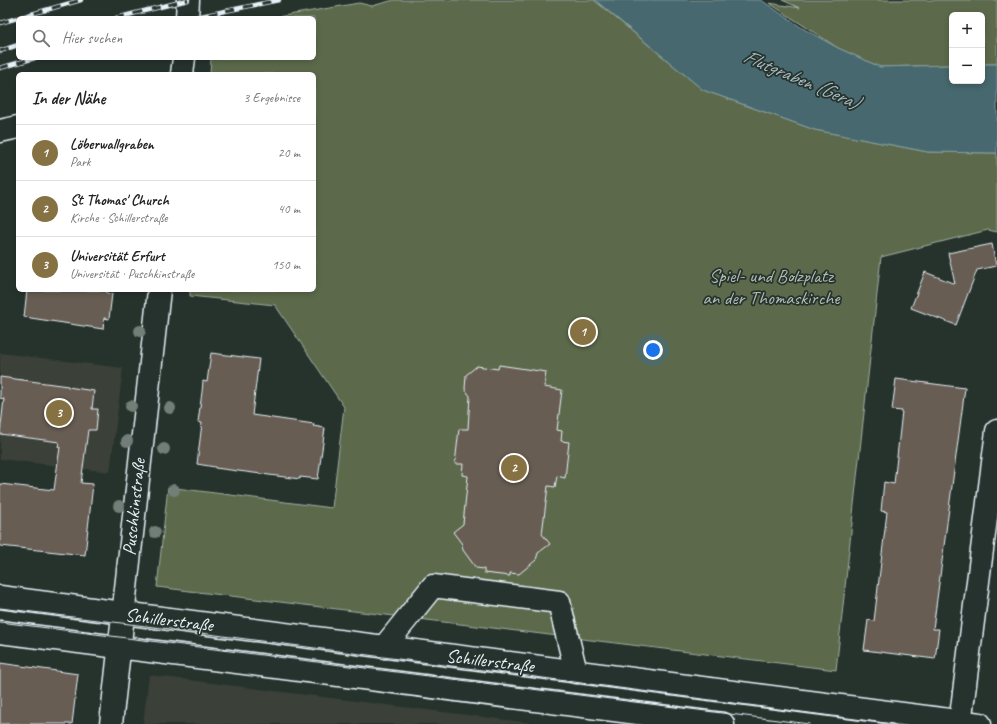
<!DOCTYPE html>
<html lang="de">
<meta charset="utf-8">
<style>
body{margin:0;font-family:Caveat,sans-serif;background:#f6f6f6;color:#222}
.controls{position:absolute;right:12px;top:12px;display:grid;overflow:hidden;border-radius:6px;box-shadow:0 2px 6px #0003}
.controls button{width:36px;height:36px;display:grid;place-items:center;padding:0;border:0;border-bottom:1px solid #e0e0e0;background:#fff;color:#222;font:20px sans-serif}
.you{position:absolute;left:653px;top:350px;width:14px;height:14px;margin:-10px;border:3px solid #fff;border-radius:50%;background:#1a73e8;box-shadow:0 0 0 6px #1a73e833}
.badge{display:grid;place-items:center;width:26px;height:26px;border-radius:50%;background:#857141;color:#fff;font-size:13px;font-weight:700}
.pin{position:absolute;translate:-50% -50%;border:2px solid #fff;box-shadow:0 1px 4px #0006}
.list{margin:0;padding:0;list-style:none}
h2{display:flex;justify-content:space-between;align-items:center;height:52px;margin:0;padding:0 16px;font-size:17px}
h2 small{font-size:13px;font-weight:400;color:#767676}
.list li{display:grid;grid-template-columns:26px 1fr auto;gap:12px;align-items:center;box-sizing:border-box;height:56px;padding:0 16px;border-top:1px solid #e0e0e0}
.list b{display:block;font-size:15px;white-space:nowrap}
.list p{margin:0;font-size:13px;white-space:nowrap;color:#767676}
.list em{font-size:13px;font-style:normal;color:#767676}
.icon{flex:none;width:22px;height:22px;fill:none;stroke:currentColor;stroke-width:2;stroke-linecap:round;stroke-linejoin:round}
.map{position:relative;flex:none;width:997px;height:724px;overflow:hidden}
.search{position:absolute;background:#fff;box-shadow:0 2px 6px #0003;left:16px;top:16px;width:300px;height:44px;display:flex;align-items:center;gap:10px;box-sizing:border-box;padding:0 14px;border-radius:6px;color:#767676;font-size:15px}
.panel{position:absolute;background:#fff;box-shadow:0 2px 6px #0003;left:16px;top:72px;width:300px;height:220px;border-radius:6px}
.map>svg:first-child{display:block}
.built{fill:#3a4038}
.green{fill:#5b6b4c;stroke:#a2aea2}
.water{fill:#47686e;stroke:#879fa5}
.building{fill:#685d53;stroke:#e8f1f8}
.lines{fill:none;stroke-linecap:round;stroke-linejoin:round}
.minor-casing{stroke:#e8f1f8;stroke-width:25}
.major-casing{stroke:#e8f1f8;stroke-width:25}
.minor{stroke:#26332d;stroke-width:22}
.major{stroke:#26332d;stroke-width:22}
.tram{stroke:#e8f1f8;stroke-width:1}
.rail-casing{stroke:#e8f1f8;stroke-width:4.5}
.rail{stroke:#26332d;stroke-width:3;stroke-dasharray:9;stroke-linecap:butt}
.tree{fill:#727e77}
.labels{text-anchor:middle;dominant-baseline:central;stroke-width:3.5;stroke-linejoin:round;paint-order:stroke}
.park-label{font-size:19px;fill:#b0bbb3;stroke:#26332d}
.street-label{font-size:19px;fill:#e8f1f8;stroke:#26332d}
.water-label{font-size:20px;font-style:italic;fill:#a8bac1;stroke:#26332d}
</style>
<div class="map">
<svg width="997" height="724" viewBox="0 0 997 724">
<rect width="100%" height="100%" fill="#26332d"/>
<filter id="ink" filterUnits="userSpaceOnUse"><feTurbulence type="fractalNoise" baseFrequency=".025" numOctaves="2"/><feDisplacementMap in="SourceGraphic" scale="8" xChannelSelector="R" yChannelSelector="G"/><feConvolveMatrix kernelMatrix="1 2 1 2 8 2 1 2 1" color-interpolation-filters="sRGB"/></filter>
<g filter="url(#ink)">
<g class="built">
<path d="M0 353 123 368 110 472 0 459Z"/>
<path d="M149 675 220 684 539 724H143Z"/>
</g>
<g class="green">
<path d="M394 0H594L703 90 815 130 928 152 997 153V232L988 230 881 257 836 670 157 587 168 487 332 508 344 407 275 305 190 296V290H314V74H210L211 58H314V18H271L359 3 372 6Z"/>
<path d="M782 0H997V64H982V15H952V65L880 67 838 48 769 3 800 8Z"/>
</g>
<path class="water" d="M595 0H761L802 28 838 48 880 67 952 65V81H982V64H997V153L928 152 815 130 703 90Z"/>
<g class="building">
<path d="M992 244 996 266 977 270 956 325 911 308 925 272 955 284 948 253Z"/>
<path d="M27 290H107V293L112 294 109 319 104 318 103 329 24 317Z"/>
<path d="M211 353 259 359 252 415 314 424 313 426 325 428 318 479 300 477V479L215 468V467L197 464 202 423 198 422 202 392 203 381 207 382Z"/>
<path d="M499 365 546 372 544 387 562 390 557 430 562 431 561 441 569 442 565 478 557 476 555 487 548 486 542 534 550 544 538 553 536 560 519 574 510 573V576L484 573V569L476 568 463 550 462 544 453 532 463 524 468 476 462 475 463 464H455L459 429H468L470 396 465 389 466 375 477 366 498 369Z"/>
<path d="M0 377 68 386V387L94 391 92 409H98L96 430H88L81 483 93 484 85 555 0 546V484L54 490 60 447H58L59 442 0 434 4 399 0 398Z"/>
<path d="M896 379 965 388 933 629H939L935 659 864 650 868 620 874 621 887 512 881 511 884 482 894 484 902 411 892 410Z"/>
<path d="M0 663 78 674 72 724H0Z"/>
</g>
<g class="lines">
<defs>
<g id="minor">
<path d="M187 18 188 0"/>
<path d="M182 74 184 58"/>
<path d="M0 131 18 127"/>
<path d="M384 647 433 586 559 602 576 672"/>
<path d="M111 724 159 290"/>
<path d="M960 724 997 431"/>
</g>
<g id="major">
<path d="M0 597 980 724"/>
<path d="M0 632 723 724"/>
</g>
</defs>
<use href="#minor" class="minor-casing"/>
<use href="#major" class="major-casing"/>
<use href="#minor" class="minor"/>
<use href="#major" class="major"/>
<g class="tram">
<path d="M0 608 170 629 893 724"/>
<path d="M0 622 809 724"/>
</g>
<defs>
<g id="rail">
<path d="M116 18 188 0"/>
<path d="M191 18 279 0"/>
<path d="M0 23 81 0"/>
<path d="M0 51 18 45"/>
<path d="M0 68 35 58"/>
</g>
</defs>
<use href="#rail" class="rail-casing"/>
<use href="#rail" class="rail"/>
</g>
<g class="tree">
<circle cx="140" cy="331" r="6"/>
<circle cx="131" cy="406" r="6"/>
<circle cx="170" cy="408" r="6"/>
<circle cx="127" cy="441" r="6"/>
<circle cx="164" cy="449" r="6"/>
<circle cx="174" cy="490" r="6"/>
<circle cx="119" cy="506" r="6"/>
<circle cx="155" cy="532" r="6"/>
</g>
</g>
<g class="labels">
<g class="park-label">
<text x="771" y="276">Spiel- und Bolzplatz<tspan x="771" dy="22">an der Thomaskirche</tspan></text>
</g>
<g class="street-label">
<text transform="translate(134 507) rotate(-84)">Puschkinstraße</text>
<text transform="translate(169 620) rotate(7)">Schillerstraße</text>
<text transform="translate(490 661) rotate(7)">Schillerstraße</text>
</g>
<g class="water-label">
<text transform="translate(801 79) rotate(23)">Flutgraben (Gera)</text>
</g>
</g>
</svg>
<div class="controls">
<button>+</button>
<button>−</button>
</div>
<div class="you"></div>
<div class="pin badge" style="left:583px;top:332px">1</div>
<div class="pin badge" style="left:514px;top:468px">2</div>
<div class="pin badge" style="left:59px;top:413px">3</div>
<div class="search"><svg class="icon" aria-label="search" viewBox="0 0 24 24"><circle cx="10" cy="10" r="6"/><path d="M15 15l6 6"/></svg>Hier suchen</div>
<section class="panel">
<h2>In der Nähe<small>3 Ergebnisse</small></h2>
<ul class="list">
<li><span class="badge">1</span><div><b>Löberwallgraben</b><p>Park</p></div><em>20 m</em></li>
<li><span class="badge">2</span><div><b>St Thomas' Church</b><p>Kirche · Schillerstraße</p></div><em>40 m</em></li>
<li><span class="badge">3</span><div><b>Universität Erfurt</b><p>Universität · Puschkinstraße</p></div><em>150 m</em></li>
</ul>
</section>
</div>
